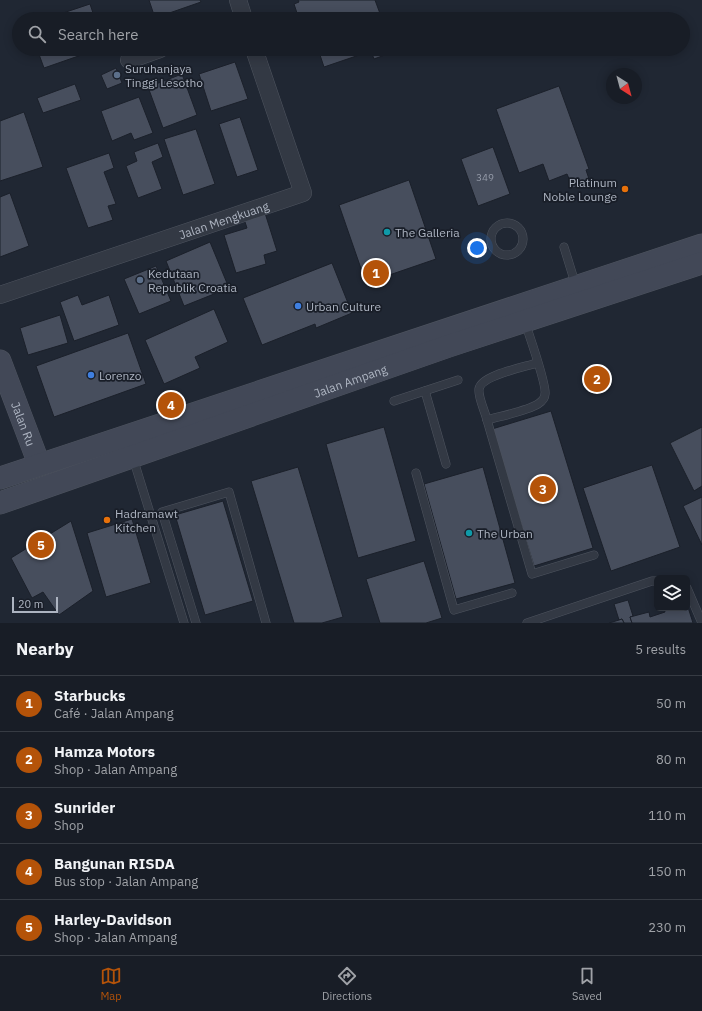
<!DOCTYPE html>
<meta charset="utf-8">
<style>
body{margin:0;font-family:"IBM Plex Sans",sans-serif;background:#252a32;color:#f1f3f6}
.controls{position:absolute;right:12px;bottom:12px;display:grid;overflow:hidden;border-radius:6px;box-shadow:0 2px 10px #0003}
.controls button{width:36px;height:36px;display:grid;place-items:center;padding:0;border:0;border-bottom:1px solid #363b43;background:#181d26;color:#f1f3f6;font:20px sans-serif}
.compass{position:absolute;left:606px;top:68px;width:36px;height:36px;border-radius:50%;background:#181d26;box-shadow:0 2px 10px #0003;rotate:144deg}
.scale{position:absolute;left:12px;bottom:10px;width:46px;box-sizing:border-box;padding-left:4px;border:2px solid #adb4c1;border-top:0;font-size:11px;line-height:14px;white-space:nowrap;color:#adb4c1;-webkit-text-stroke:3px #191e28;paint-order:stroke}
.you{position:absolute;left:477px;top:248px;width:14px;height:14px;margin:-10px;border:3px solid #fff;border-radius:50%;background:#1a73e8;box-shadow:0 0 0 6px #1a73e833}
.badge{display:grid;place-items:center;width:26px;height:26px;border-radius:50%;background:#b45309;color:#fff;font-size:13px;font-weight:700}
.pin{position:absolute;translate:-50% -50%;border:2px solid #fff;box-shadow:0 1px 4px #0006}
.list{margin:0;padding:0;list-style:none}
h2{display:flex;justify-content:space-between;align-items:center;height:52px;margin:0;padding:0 16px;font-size:17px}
h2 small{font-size:13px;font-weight:400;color:#9fa2a7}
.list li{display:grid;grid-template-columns:26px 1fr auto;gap:12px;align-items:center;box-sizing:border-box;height:56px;padding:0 16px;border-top:1px solid #363b43}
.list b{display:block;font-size:15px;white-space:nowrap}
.list p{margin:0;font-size:13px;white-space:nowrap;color:#9fa2a7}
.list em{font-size:13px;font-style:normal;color:#9fa2a7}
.icon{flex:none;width:22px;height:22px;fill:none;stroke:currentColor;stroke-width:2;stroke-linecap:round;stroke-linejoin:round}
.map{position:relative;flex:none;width:702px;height:623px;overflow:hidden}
.search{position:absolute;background:#181d26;box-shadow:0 2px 10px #0003;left:12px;right:12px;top:12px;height:44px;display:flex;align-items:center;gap:10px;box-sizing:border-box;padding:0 14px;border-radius:22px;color:#9fa2a7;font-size:15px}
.sheet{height:332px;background:#181d26}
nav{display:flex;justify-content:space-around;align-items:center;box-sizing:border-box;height:56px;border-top:1px solid #363b43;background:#181d26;font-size:11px;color:#9fa2a7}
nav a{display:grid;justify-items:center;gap:2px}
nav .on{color:#b45309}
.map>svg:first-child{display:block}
.building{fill:#474e5d;stroke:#1b202a}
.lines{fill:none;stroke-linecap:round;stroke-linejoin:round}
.lane-casing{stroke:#4e545f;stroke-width:9}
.street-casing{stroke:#4e545f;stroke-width:18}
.secondary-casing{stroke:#4e545f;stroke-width:23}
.lane{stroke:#333944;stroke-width:8}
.street{stroke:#333944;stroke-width:17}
.secondary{stroke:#424857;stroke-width:22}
.service-dot{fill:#5c6f8a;stroke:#191e28;stroke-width:1.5}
.food-dot{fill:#e8710a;stroke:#191e28;stroke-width:1.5}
.culture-dot{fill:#0f9aa8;stroke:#191e28;stroke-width:1.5}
.shop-dot{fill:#3f7fe0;stroke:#191e28;stroke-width:1.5}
.labels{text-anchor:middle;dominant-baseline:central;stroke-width:3.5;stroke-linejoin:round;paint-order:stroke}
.number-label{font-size:10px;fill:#949aa8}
.poi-label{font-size:12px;fill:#adb4c1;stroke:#191e28;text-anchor:start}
.street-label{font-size:12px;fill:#adb4c1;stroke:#191e28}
</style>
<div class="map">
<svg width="702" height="623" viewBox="0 0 702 623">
<rect width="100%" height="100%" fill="#202733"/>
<g class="building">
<path d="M149 0H200L201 2 155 18Z"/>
<path d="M298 0H375L382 19H288L287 17 297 13 294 4 299 2Z"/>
<path d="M90 4 95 19H51V17Z"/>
<path d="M37 49H89L90 52 44 68Z"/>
<path d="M318 49H392L393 52 374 59 371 51 324 67Z"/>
<path d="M235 62 248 99 211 111 199 74Z"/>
<path d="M116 68 122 83 107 89 101 75Z"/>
<path d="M182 74 197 115 163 128 148 87Z"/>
<path d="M75 84 81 100 43 113 37 98Z"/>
<path d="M559 86 589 169 586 170 590 182 573 188 567 174 549 181 543 164 519 173 496 109Z"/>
<path d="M139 97 153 133 134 140 131 133 112 141 101 111Z"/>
<path d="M24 112 43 167 0 181V121Z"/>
<path d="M240 117 258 170 237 177 219 124Z"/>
<path d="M196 129 215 184 183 195 164 139Z"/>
<path d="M158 143 163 157 152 162 162 189 138 198 126 166 137 161 134 152Z"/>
<path d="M493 147 510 194 478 206 461 159Z"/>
<path d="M109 153 114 168 104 172 116 204 108 206 113 220 88 228 66 168Z"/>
<path d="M409 180 436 259 366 283 339 205Z"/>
<path d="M10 193 29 246 0 257V197Z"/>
<path d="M265 213 277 251 264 255 266 264 236 273 224 235 247 228 244 219Z"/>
<path d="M210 242 229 288 184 306 166 261Z"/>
<path d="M332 263 352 313 316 328 315 324 262 345 243 298Z"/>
<path d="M156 266 171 301 139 314 124 279Z"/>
<path d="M78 295 82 305 109 295 119 325 74 341 60 302Z"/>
<path d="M214 309 228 342 195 357 200 368 164 384 145 340Z"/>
<path d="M60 315 68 343 28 355 20 328Z"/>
<path d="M128 333 146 384 54 417 36 366Z"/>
<path d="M551 411 593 548 534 566 492 429Z"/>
<path d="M384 427 416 541 358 558 326 444Z"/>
<path d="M702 427V486L694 491 670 443Z"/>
<path d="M652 465 680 547 611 571 583 488Z"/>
<path d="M298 467 343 617 322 623H294L251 481Z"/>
<path d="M483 467 515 583 456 599 424 484Z"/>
<path d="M702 497V545L683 506Z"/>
<path d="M223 501 253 601 205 615 175 515Z"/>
<path d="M132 519 151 583 106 597 87 533Z"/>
<path d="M71 521 93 591 59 615 43 592 32 598 11 558Z"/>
<path d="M424 561 442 618 426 623H380L366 579Z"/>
<path d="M628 600 633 616 630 617 632 623H624L622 619 619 620 614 604Z"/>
<path d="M687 604 693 623H632L630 617 649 612 650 617 665 612 664 608H687Z"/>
<path d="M622 619 624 623H609L619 620Z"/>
</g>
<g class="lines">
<defs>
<g id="lane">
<circle cx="507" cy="239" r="16"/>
<path d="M564 247 576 286"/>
<path d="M525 322C529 335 547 385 545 394 545 398 541 402 538 404 527 411 501 416 487 420 485 411 478 398 479 389 481 375 525 367 537 363"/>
<path d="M425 391 446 464"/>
<path d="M394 401 458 380"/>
<path d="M487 420 532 574 594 555"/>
<path d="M133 458 184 623"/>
<path d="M416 473 454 610 512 593"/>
<path d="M687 588 702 623"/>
<path d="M196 623 162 512 229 492 266 623"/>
<path d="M527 623 652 581H657"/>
</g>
<g id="street">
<path d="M238 0 244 19"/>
<path d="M129 60 160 49"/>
<path id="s1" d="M0 295 303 193 254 49"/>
</g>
<g id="secondary">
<path id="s2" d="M0 361 39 464"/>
<path d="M0 478 702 245"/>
<path id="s3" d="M0 503 449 346 702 263"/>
</g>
</defs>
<use href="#lane" class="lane-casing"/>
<use href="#street" class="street-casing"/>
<use href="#secondary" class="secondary-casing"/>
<use href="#lane" class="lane"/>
<use href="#street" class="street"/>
<use href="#secondary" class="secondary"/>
</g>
<g class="service-dot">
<circle cx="117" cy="75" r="4"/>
<circle cx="140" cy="280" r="4"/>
</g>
<g class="food-dot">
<circle cx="625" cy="189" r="4"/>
<circle cx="107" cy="520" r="4"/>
</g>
<g class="culture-dot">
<circle cx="387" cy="232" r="4"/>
<circle cx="469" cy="533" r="4"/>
</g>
<g class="shop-dot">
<circle cx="298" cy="306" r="4"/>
<circle cx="91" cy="375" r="4"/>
</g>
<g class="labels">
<g class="number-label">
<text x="485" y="177">349</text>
</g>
<g class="poi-label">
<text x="125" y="68">Suruhanjaya<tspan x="125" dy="14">Tinggi Lesotho</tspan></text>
<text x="617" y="182" text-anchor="end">Platinum<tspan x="617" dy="14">Noble Lounge</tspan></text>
<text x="395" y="232">The Galleria</text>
<text x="148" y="273">Kedutaan<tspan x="148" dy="14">Republik Croatia</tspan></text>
<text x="306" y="306">Urban Culture</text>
<text x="99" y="375">Lorenzo</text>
<text x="115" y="513">Hadramawt<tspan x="115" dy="14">Kitchen</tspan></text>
<text x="477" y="533">The Urban</text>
</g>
<g class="street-label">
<text stroke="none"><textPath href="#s1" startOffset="236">Jalan Mengkuang</textPath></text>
<text stroke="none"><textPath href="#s3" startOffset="371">Jalan Ampang</textPath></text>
<text stroke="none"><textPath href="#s2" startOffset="67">Jalan Ru</textPath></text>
</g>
</g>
</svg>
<div class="controls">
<button><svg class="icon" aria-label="layers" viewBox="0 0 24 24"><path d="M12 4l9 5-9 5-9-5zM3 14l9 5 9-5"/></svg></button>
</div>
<svg class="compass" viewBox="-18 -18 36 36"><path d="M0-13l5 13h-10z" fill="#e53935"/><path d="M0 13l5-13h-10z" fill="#9fa2a7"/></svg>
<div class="scale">20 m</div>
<div class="you"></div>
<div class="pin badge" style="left:376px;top:273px">1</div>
<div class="pin badge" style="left:597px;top:379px">2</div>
<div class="pin badge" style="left:543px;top:489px">3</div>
<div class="pin badge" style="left:171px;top:405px">4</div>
<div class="pin badge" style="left:41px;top:545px">5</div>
<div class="search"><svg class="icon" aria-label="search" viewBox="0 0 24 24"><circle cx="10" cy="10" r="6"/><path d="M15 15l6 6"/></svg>Search here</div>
</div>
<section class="sheet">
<h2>Nearby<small>5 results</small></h2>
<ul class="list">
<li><span class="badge">1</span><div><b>Starbucks</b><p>Café · Jalan Ampang</p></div><em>50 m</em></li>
<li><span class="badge">2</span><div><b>Hamza Motors</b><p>Shop · Jalan Ampang</p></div><em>80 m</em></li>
<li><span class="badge">3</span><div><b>Sunrider</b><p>Shop</p></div><em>110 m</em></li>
<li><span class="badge">4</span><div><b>Bangunan RISDA</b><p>Bus stop · Jalan Ampang</p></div><em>150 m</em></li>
<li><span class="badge">5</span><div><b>Harley-Davidson</b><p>Shop · Jalan Ampang</p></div><em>230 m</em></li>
</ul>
</section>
<nav>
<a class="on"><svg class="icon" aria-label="map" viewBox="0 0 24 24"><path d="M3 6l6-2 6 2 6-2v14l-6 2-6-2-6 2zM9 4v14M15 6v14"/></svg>Map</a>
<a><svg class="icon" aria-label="directions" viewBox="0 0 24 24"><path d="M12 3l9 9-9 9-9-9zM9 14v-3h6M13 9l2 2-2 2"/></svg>Directions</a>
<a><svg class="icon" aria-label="saved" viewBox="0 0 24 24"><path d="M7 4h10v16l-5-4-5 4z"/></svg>Saved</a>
</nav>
